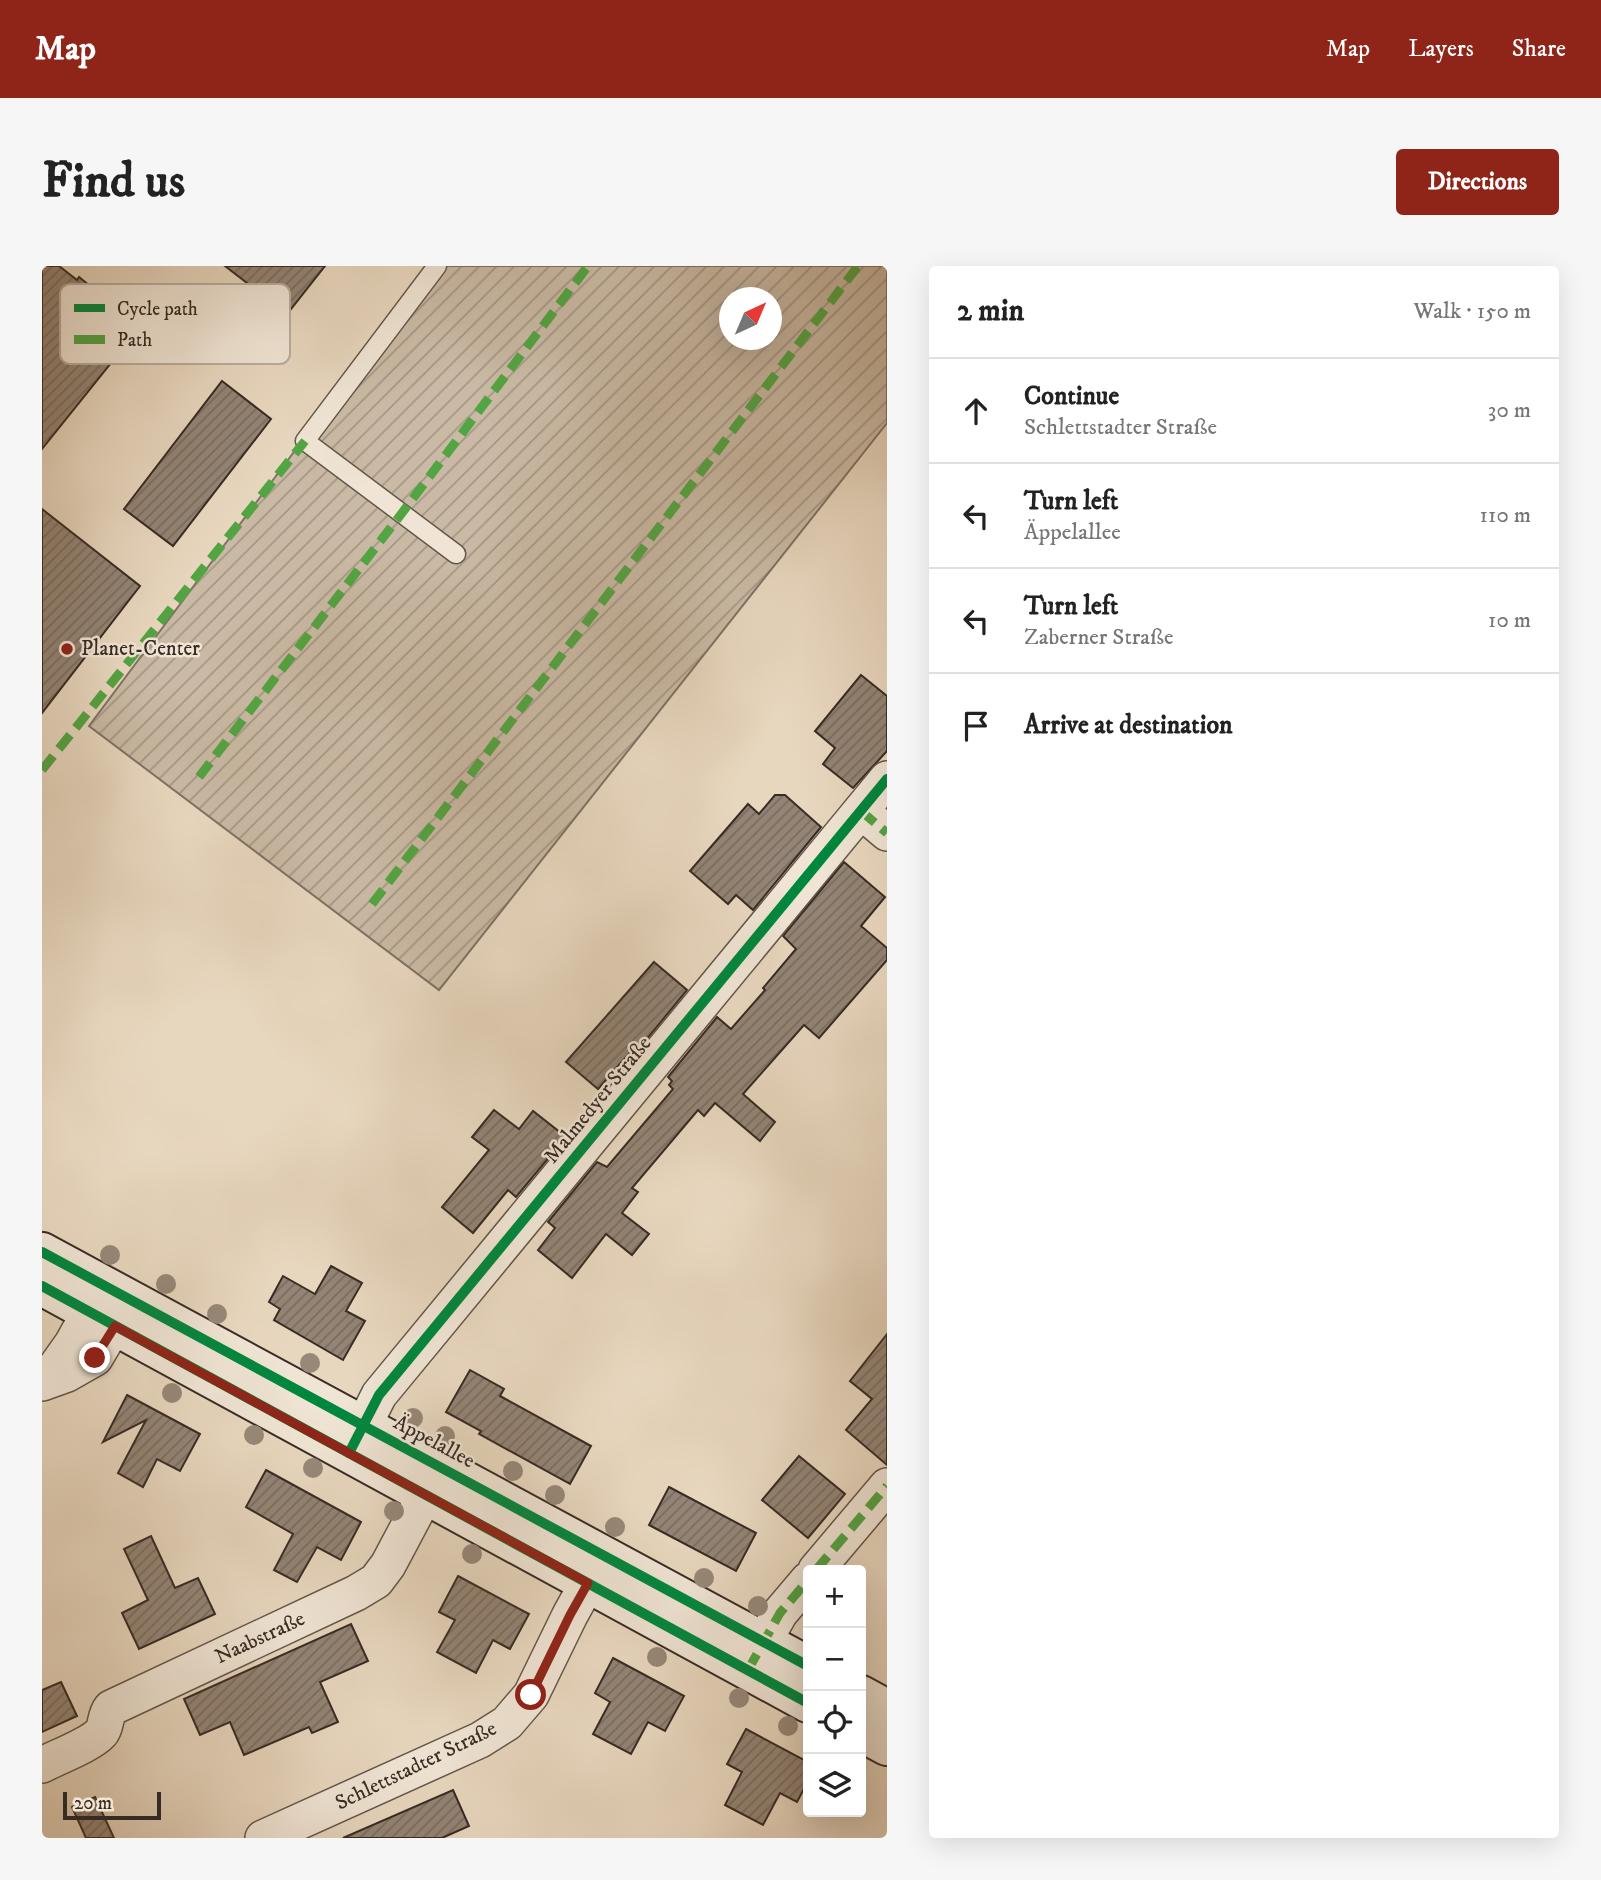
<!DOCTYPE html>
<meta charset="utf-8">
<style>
body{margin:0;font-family:"IM FELL DW Pica",serif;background:#f6f6f6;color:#222}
.controls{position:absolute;right:21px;bottom:21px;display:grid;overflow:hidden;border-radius:7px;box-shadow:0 7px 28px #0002}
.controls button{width:63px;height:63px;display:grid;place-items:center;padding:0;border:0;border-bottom:2px solid #e0e0e0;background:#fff;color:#222;font:35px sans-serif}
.compass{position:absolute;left:677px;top:21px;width:63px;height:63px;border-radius:50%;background:#fff;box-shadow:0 7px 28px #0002;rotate:44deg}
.scale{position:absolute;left:21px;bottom:18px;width:98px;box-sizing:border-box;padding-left:7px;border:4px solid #372b24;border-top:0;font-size:19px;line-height:24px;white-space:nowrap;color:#372b24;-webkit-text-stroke:5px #f0e5d5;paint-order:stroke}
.stop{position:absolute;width:21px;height:21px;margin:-16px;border:5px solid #8f2418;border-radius:50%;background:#fff}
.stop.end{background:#8f2418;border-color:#fff;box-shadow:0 2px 7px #0008}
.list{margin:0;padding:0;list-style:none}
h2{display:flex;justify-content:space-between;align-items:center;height:91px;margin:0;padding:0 28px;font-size:30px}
h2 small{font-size:23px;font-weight:400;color:#767676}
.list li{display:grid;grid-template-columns:46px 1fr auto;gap:21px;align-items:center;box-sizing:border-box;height:105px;padding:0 28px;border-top:2px solid #e0e0e0}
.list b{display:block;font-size:26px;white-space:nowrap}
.list p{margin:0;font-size:23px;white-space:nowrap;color:#767676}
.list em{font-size:23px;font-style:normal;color:#767676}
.icon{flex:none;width:38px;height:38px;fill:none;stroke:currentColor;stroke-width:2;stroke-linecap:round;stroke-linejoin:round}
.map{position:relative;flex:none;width:845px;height:1572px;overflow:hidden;border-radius:7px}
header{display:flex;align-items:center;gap:42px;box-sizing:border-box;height:98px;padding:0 35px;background:#8f2418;color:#fff}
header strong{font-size:33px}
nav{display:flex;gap:38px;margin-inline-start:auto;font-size:24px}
.intro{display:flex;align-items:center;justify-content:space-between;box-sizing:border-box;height:168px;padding:0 42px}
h1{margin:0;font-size:49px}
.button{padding:18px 32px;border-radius:7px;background:#8f2418;color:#fff;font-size:24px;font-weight:700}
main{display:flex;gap:42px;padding:0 42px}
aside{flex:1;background:#fff;border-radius:7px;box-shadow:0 7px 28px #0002}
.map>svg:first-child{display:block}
.garden{fill:url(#garden-furrows);stroke:#807264;stroke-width:2;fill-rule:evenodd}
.building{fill:url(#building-hatch);stroke:#372b24;stroke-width:2}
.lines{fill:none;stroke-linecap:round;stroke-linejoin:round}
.lane-casing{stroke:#63564b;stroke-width:21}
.street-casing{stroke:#63564b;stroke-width:38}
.secondary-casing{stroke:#372b24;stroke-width:42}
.lane{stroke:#f0e5d5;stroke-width:18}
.street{stroke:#f0e5d5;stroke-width:35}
.secondary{stroke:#f0e5d5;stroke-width:38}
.quiet{stroke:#53a442;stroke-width:9;stroke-dasharray:18 9;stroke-linecap:butt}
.cycleway-casing{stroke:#f0e5d5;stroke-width:15}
.cycleway{stroke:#00873e;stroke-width:10}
.tree{fill:#978878}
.route{stroke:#8f2418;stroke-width:9}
.poi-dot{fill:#8f2418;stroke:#f0e5d5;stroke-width:2.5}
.labels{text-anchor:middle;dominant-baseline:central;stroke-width:5;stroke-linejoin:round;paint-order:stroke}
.poi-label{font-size:21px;fill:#372b24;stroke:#f0e5d5;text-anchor:start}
.street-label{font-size:21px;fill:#372b24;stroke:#f0e5d5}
.key{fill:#f0e5d5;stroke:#b8ada0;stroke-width:2}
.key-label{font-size:19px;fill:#372b24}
</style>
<header>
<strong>Map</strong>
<nav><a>Map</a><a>Layers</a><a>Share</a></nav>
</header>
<div class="intro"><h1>Find us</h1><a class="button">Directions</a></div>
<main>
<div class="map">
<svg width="845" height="1572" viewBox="0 0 845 1572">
<defs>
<pattern id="garden-furrows" width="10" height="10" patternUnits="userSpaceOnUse" patternTransform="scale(1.75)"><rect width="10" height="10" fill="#cabaa5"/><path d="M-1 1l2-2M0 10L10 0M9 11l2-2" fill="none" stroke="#a59786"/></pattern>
<pattern id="building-hatch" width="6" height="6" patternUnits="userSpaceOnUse" patternTransform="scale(1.75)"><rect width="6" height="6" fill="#938475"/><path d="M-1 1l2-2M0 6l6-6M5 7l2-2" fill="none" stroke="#796c60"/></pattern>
</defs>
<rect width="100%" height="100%" fill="#e8d7bf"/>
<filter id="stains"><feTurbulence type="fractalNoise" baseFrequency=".00286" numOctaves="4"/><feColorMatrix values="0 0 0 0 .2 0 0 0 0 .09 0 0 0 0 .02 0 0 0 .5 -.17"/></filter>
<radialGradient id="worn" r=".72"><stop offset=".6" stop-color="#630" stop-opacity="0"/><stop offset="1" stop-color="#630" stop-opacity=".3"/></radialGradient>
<path class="garden" d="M391 0H845V157L397 724 47 460ZM688 32H730V74H688Z"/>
<g class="building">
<path d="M0 0H17L35 14 37 11 98 61 0 183Z"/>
<path d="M183 0H283L245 48Z"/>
<path d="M180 115 229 153 131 280 82 243Z"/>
<path d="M0 243 98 320 0 447Z"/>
<path d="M819 409 845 430V485L811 522 781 498 793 482 773 465Z"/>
<path d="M733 529H743L779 561 711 644 694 629 686 638 648 605 706 538 717 548Z"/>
<path d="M802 596 843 631 819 660 845 682V694L777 772 762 759 701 828 733 856 718 875 673 837 662 850 656 844 590 922 596 926 580 947 607 968 590 989 564 968 530 1012 496 984 513 962 506 956 555 896 565 901 631 823 627 819 630 815 626 811 675 751 689 763 723 724 721 722 754 683 741 670Z"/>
<path d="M612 696 645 724 595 785 592 782 556 823 524 796Z"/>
<path d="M452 844 477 863 491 845 524 871 474 931 466 924 431 967 400 941 447 884 430 871Z"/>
<path d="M289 1000 320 1017 304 1045 323 1055 301 1094 232 1054 238 1043 227 1036 241 1010 273 1028Z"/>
<path d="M845 1068V1199L804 1164 830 1133 808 1115Z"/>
<path d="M428 1104 462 1123 458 1130 549 1180 528 1218 437 1168 439 1165 404 1146Z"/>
<path d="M85 1129 158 1168 138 1205 115 1193 101 1221 76 1207 104 1154 61 1176Z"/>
<path d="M757 1190 803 1228 766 1272 720 1234Z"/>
<path d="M224 1204 319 1256 299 1294 275 1281 255 1316 232 1304 251 1268 204 1241Z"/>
<path d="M627 1221 714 1267 694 1305 607 1259Z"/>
<path d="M109 1270 133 1322 156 1312 173 1348 97 1383 80 1347 106 1334 82 1283Z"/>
<path d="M416 1310 487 1348 468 1383 451 1374 434 1407 395 1386 413 1354 397 1346Z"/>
<path d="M309 1358 326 1395 278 1416 296 1456 270 1467 267 1461 202 1489 188 1456 158 1469 142 1433Z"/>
<path d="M571 1392 642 1430 623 1465 606 1456 589 1488 551 1468 568 1436 553 1427Z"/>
<path d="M19 1416 35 1450 0 1466V1424Z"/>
<path d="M704 1463 766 1496V1515L755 1536 738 1527 721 1559 683 1539 700 1506 685 1498Z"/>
<path d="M411 1524 427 1560 400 1572H301Z"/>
<path d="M53 1531 72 1572H44L30 1541Z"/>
</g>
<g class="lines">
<defs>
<path id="lane" d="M395 0 263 175 414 288"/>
<g id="street">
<path d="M819 545 845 567"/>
<path d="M0 1117 25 1108 53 1092 75 1055 76 1037 74 1026 61 1031 50 1042 30 1078 3 1116"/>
<path d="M309 1185 337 1129 845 513"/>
<path d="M774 1304 845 1220"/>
<path d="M708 1400 738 1347 766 1314"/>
<path d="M0 1499C15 1491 48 1479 59 1467 65 1460 62 1451 69 1442L314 1327 334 1315 346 1299 397 1203"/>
<path d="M221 1572 438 1474 465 1457 489 1429 528 1349 560 1291"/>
</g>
<g id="secondary">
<path d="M0 986 766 1400"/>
<path d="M0 1020 766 1437"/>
<path d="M819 1429 845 1443"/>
<path d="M819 1466 845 1480"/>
</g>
</defs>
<use href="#lane" class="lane-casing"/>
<use href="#street" class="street-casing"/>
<use href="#secondary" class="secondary-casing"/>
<use href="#lane" class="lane"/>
<use href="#street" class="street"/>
<use href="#secondary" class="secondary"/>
<g class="quiet">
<path d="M0 504 263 175"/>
<path d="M157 511 360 247 546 0"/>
<path d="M819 545 845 567"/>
<path d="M330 638 816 0"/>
<path d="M774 1304 845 1220"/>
<path d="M706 1404 738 1347 766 1314"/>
</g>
<defs>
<g id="cycleway">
<path d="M0 986 766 1400"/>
<path d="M0 1020 766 1437"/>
<path d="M307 1187 337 1129 845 513"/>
</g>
</defs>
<use href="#cycleway" class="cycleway-casing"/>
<use href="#cycleway" class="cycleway"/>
</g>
<g class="tree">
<circle cx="68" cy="989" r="10"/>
<circle cx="124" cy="1018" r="10"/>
<circle cx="175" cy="1048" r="10"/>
<circle cx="268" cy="1097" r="10"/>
<circle cx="130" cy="1127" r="10"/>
<circle cx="371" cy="1152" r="10"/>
<circle cx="212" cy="1169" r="10"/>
<circle cx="403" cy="1170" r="10"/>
<circle cx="271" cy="1202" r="10"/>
<circle cx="471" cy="1205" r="10"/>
<circle cx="513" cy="1229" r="10"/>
<circle cx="352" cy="1245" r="10"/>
<circle cx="573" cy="1261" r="10"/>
<circle cx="430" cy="1288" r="10"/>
<circle cx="662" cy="1312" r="10"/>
<circle cx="716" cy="1340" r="10"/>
<circle cx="615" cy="1391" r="10"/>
<circle cx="697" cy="1432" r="10"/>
<circle cx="746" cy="1460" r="10"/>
</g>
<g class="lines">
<path class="route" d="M53 1092 73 1060 546 1317 528 1349 489 1429"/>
</g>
<circle class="poi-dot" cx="25" cy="383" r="7"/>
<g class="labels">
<g class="poi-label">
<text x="39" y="383">Planet-Center</text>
</g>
<g class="street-label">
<text transform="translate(556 834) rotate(-51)">Malmedyer Straße</text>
<text transform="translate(392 1176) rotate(28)">Äppelallee</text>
<text transform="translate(218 1372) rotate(-25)">Naabstraße</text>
<text transform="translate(374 1500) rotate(-26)">Schlettstadter Straße</text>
</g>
</g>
<rect x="18" y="18" width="230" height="80" rx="10" class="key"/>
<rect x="32" y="38" width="31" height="8" fill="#00873e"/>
<rect x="32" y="69" width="31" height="9" fill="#53a442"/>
<g class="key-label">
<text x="75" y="49">Cycle path</text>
<text x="75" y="80">Path</text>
</g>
<rect width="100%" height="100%" filter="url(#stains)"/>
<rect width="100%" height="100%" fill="url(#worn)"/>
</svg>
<div class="controls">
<button>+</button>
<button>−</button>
<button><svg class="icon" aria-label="locate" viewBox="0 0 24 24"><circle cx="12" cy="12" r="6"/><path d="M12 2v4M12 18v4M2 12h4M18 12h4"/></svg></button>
<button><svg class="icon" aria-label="layers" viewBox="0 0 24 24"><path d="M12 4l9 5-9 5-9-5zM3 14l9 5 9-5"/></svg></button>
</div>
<svg class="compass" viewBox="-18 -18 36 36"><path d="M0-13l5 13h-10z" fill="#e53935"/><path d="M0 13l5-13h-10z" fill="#767676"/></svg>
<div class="scale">20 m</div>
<div class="stop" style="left:489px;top:1429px"></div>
<div class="stop end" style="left:53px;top:1092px"></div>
</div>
<aside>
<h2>2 min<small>Walk · 150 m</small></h2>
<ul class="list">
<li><svg class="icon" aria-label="ahead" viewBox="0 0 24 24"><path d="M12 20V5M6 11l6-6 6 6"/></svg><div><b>Continue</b><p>Schlettstadter Straße</p></div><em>30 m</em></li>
<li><svg class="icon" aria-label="left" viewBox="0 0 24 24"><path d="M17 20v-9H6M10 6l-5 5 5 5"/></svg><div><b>Turn left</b><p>Äppelallee</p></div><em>110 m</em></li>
<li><svg class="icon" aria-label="left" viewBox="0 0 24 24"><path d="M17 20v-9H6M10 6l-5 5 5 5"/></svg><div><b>Turn left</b><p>Zaberner Straße</p></div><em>10 m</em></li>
<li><svg class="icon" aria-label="arrive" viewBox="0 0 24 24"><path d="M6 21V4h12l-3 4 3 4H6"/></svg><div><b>Arrive at destination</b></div></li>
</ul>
</aside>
</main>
